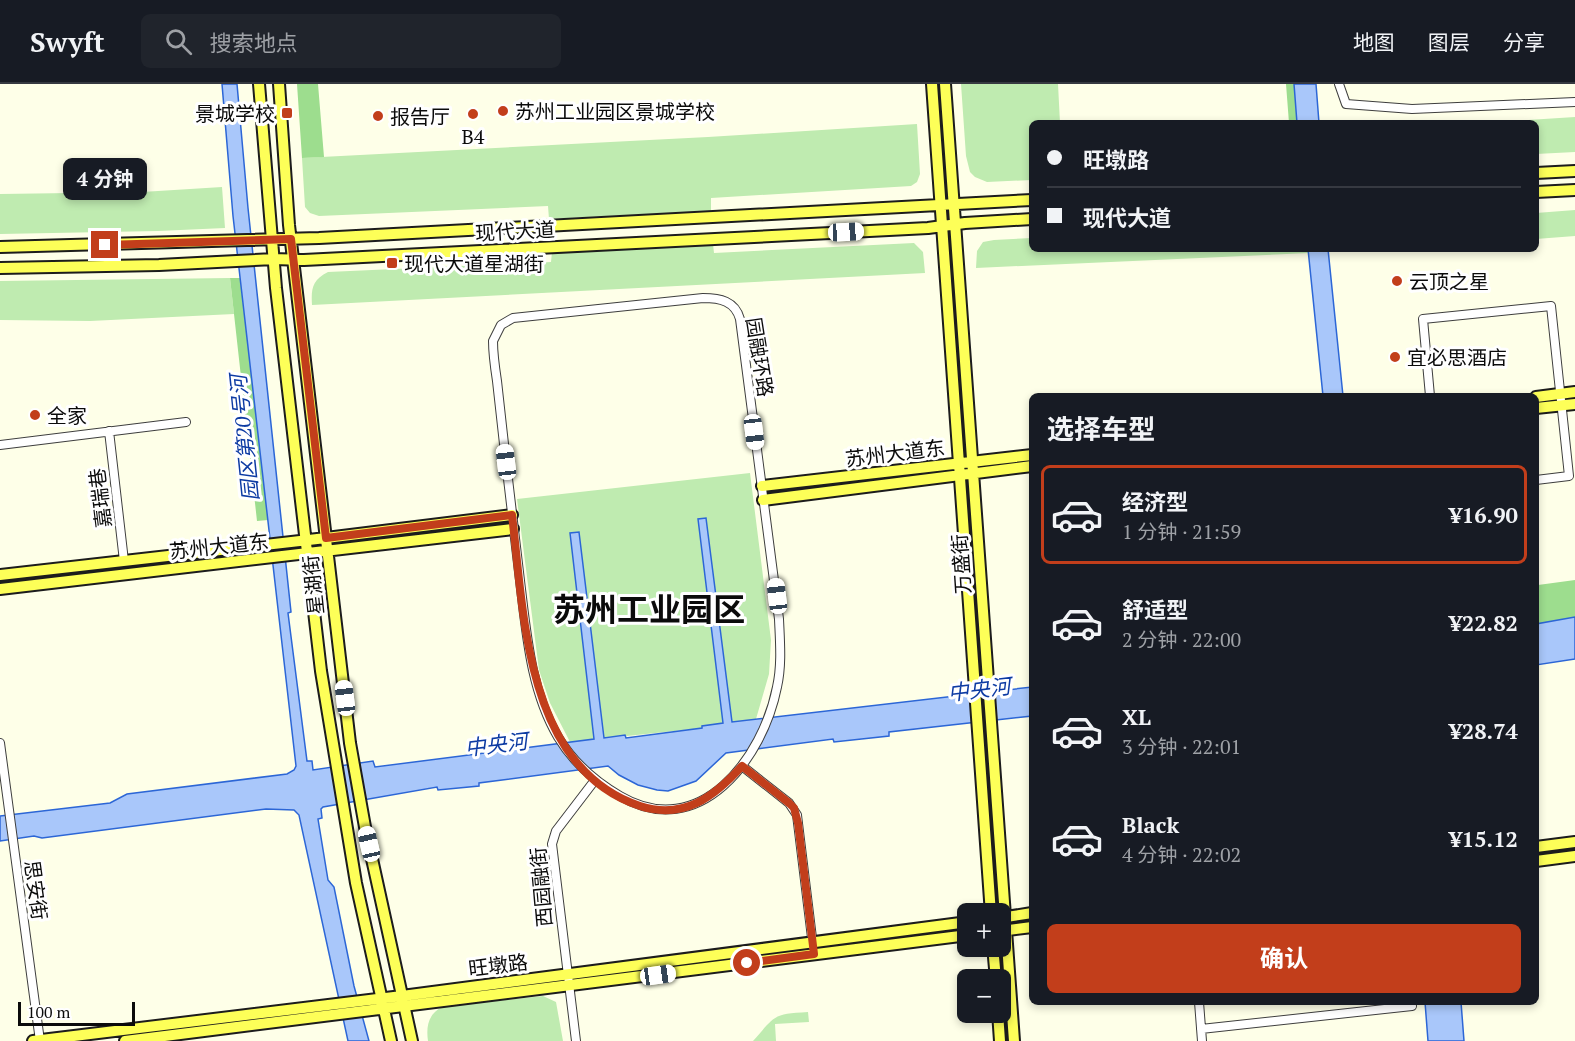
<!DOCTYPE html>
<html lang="zh">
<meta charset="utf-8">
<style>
body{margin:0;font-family:"PT Serif","Noto Sans SC",serif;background:#20242c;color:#f1f3f6;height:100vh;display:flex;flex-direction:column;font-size:22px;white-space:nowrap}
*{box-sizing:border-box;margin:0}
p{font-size:20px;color:#9ea1a6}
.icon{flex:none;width:33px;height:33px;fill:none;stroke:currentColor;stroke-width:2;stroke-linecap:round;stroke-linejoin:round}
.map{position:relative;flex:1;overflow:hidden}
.sheet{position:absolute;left:1029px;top:309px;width:510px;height:612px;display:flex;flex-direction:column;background:#171b24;border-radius:9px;box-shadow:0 3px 9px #0003}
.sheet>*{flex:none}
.hud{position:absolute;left:1029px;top:36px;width:510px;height:132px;border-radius:9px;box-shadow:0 3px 9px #0003;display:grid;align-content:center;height:132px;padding:0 18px;background:#171b24}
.fabs{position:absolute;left:957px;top:819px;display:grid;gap:12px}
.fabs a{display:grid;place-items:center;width:54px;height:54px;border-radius:9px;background:#171b24;box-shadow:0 3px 9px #0003;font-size:30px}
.scale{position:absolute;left:18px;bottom:15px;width:117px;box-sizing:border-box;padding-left:6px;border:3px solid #0b0b0b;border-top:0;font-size:16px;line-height:21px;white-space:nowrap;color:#0b0b0b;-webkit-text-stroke:4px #fff;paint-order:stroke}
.end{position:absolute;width:27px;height:27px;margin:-14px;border:8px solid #c23e1b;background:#fff;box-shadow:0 0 0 3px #fff}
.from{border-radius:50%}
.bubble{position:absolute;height:42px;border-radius:9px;background:#171b24;box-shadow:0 3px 9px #0003;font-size:20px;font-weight:700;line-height:42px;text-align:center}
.car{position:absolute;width:18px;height:36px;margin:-18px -9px;border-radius:8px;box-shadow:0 0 4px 2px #0007;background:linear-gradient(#fff 24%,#345 0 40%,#fff 0 76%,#345 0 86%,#fff 0)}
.hud b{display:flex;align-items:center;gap:21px;height:57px;font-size:22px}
.hud b+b{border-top:2px solid #363941}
.hud i{width:15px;height:15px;background:#f1f3f6}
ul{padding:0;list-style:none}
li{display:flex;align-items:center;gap:18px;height:99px;margin:0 12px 9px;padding:0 6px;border:3px solid transparent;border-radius:9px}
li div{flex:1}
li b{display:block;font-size:22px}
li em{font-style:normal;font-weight:700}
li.current{border-color:#c23e1b}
li>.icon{width:54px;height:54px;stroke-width:1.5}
h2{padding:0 18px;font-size:27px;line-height:72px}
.action{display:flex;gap:12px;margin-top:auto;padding:12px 18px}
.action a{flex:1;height:69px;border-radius:9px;background:#c23e1b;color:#fff;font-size:24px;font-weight:700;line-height:69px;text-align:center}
header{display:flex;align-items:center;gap:36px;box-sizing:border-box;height:84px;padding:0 30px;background:#171b24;border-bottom:2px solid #363941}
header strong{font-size:28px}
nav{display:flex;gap:33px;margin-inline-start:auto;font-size:21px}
.search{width:420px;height:54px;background:#20242c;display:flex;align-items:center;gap:15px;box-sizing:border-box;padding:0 21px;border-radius:9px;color:#9ea1a6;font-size:22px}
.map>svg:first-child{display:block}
.green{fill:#bfebb0}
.forest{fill:#9ddd8e}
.water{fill:#a9c7fa;stroke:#2c66d6;stroke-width:1.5}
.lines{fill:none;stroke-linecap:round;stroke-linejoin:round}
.minor-casing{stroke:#3e3e3e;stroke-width:10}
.major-casing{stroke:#1c1c1c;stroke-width:14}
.minor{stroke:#fff;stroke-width:8}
.major{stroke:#fdff58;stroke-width:10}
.route{stroke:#c23e1b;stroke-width:8}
.poi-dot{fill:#c23e1b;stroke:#fff;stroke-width:2}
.labels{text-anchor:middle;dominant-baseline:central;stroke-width:6;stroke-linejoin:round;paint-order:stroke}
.poi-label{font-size:20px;fill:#0b0b0b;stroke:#fff;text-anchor:start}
.street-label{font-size:20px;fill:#0b0b0b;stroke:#fff}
.water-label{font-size:21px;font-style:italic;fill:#0d3ba3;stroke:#fff}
.town-label{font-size:32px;font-weight:bold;fill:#0b0b0b;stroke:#fff}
</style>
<header>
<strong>Swyft</strong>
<div class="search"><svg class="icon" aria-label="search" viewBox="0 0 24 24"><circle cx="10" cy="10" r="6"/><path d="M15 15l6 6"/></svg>搜索地点</div>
<nav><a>地图</a><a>图层</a><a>分享</a></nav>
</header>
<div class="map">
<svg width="1575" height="957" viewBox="0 0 1575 957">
<rect width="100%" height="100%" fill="#feffe8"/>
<!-- green -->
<path class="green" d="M961,0h97l2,39h-28v57l-45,2 -12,-5 -5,-5 -4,-16z
M1575,33v35l-39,2v-31h-55z
M917,40l3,50 -3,8 -6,4 -200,12v13l-162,8 -1,-13 -229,10 -9,-3 -5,-6 -3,-49 406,-21z
M222,103l3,41 -67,3 -158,3v-40l142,-2z
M1575,126v26l-39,3v-26z
M1032,154v11h276l1,4 -333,15 1,-17 6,-9 11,-2z
M914,159l9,9 2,21 -613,32c-1,-16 0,-25 16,-33l223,-10 1,-10 161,-8 1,9z
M230,194l4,36 -144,7 -90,-1v-39z
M750,389l21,167 -2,34 -13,45 -53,7v2l-133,14 -20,-39 -11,-33 -22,-171z
M543,912l13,6 7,39h-135c-2,-14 0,-27 14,-34z
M808,928l1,10 -34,2 1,17h-23c23,-26 20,-27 55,-29z"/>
<!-- forest -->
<path class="forest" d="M297,0h21l6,73 -22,1z
M1286,0h8l3,39h-8z
M230,194h10l28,242 -11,1z
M1575,496v37l-39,7v-37l2,-2z"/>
<!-- water -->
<path class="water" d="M222,0h15l11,124 43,404 -3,1 19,148h5l1,9 60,-9 2,6 219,-28 -24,-206 9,-1 25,206 21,-3 1,3 76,-10v-2l21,-3 -25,-204 8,-1 26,204 300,-35v29l-143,16v4l-55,6 -1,-3 -107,14 -30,28 -28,10 -11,-1 -19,-5 -19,-10 -11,-9 -129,17v3l-41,4 -1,-3 -114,20 -2,2 1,9 -4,1 10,61 6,7 20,99 15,55h-21l-49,-226 -5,-5 -28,-1 -224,29 -8,-2 -34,5v-25l110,-13 17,-9 160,-20 7,-4 2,-4 -63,-550z
M1294,0h22l3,39h-22z
M1308,165h20l15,147h-20z
M1575,533v42l-39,6v-41z
M1425,918h36l3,39h-36z"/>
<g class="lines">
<defs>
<path id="minor" d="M1339,0l7,20 66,5 163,-7
M703,214c17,0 32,3 37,21l39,300c1,23 3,46 -2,68 -14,71 -77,156 -157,109 -24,-14 -47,-34 -62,-59 -26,-44 -31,-98 -37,-148 -5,-42 -10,-85 -15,-127 -3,-27 -6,-54 -9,-81 -2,-13 -4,-27 -4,-40l8,-16 12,-7z
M1430,312l-7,-77 128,-13 18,170 -33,4
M109,347l15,130
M0,361l186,-23
M0,659l40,298
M742,682l47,37 8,12 16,131
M1199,918l3,39
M1201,945l211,-23
M576,957l-24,-197 4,-13 39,-51"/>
<path id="major" d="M259,0l17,204 45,383 35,212 35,158
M279,0l10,141 61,518 15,84 47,214
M932,0l59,830
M945,0l69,957
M1536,89l39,-2
M1536,108l39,-2
M0,163l319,-9 713,-38
M0,184l159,-3 115,-6 30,1 624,-32 37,-5 67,-4
M1536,313l39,-5
M1536,324l39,-4
M762,402l270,-31
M763,416l269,-34
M0,491l326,-37 186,-23
M0,505l513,-60
M1536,763l39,-5
M1536,777l39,-5
M1000,834l32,-5
M1001,847l31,-4
M993,862l3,34
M998,928l2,29
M33,957l369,-45 566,-74
M125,957l843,-106"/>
</defs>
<!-- minor casing -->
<use href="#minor" class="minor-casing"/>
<!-- major casing -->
<use href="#major" class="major-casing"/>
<!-- minor -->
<use href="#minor" class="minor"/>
<!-- major -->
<use href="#major" class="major"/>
</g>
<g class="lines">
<!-- route -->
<path class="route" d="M105,161l186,-6 35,299 186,-23c12,98 13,253 128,291 44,14 74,-9 102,-40l47,37 5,5 4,15 16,131 -67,9"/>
</g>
<!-- markers -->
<g class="poi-dot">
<circle cx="503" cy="27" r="6"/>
<rect x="281" y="23" width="12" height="12" rx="3"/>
<circle cx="473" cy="30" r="6"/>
<circle cx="378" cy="32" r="6"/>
<rect x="386" y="173" width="12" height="12" rx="3"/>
<circle cx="1397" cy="197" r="6"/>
<circle cx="1395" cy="273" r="6"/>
<circle cx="35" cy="331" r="6"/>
</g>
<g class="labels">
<!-- poi labels -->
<g class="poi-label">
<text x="515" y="27">苏州工业园区景城学校</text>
<text x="275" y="29" text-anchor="end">景城学校</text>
<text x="390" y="32">报告厅</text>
<text x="473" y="52" text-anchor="middle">B4</text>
<text x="404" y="179">现代大道星湖街</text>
<text x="1409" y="197">云顶之星</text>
<text x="1407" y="273">宜必思酒店</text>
<text x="47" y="331">全家</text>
</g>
<!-- street labels -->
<g class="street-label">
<text transform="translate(515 147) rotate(-3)">现代大道</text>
<text transform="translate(760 273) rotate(81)">园融环路</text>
<text transform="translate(895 369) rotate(-7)">苏州大道东</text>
<text transform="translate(100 414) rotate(-97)">嘉瑞巷</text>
<text transform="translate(219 462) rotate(-6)">苏州大道东</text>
<text transform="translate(961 480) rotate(-94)">万盛街</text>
<text transform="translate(313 501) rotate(-96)">星湖街</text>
<text transform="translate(541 803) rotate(-95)">西园融街</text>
<text transform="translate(36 806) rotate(82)">思安街</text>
<text transform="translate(498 881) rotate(-7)">旺墩路</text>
</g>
<!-- water labels -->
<g class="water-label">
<text transform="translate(244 354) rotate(-96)">园区第20号河</text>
<text transform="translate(979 605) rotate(-7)">中央河</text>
<text transform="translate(496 660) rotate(-7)">中央河</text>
</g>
<!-- town labels -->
<g class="town-label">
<text x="649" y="525">苏州工业园区</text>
</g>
</g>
</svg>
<div class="fabs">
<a>+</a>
<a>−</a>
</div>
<div class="scale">100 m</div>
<i class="end from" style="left:747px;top:879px"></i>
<i class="end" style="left:105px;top:161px"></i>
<div class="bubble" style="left:63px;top:74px;width:84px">4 分钟</div>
<i class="car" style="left:846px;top:148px;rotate:87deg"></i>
<i class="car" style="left:754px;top:348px;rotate:173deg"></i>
<i class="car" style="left:506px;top:378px;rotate:353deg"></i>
<i class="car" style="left:777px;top:512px;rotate:353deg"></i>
<i class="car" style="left:345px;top:614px;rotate:353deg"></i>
<i class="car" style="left:369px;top:760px;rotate:347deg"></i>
<i class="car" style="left:658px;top:891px;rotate:82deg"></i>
<div class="hud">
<b><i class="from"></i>旺墩路</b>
<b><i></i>现代大道</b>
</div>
<section class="sheet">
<h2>选择车型</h2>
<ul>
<li class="current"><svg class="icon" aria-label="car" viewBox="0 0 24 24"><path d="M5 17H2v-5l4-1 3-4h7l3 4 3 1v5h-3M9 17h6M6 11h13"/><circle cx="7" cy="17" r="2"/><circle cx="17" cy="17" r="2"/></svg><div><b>经济型</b><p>1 分钟 · 21:59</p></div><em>¥16.90</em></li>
<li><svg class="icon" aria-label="car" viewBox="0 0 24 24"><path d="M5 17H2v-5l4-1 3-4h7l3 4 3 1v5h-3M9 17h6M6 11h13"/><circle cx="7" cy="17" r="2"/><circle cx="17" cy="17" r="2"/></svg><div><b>舒适型</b><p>2 分钟 · 22:00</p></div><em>¥22.82</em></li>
<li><svg class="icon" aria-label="car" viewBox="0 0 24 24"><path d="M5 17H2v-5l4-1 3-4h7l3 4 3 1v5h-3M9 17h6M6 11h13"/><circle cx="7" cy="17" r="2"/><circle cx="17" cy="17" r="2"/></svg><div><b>XL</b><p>3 分钟 · 22:01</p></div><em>¥28.74</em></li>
<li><svg class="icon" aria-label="car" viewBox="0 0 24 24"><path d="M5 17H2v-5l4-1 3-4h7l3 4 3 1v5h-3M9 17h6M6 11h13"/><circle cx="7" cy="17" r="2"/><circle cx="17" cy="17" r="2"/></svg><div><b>Black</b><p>4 分钟 · 22:02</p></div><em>¥15.12</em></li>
</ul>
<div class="action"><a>确认</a></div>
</section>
</div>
